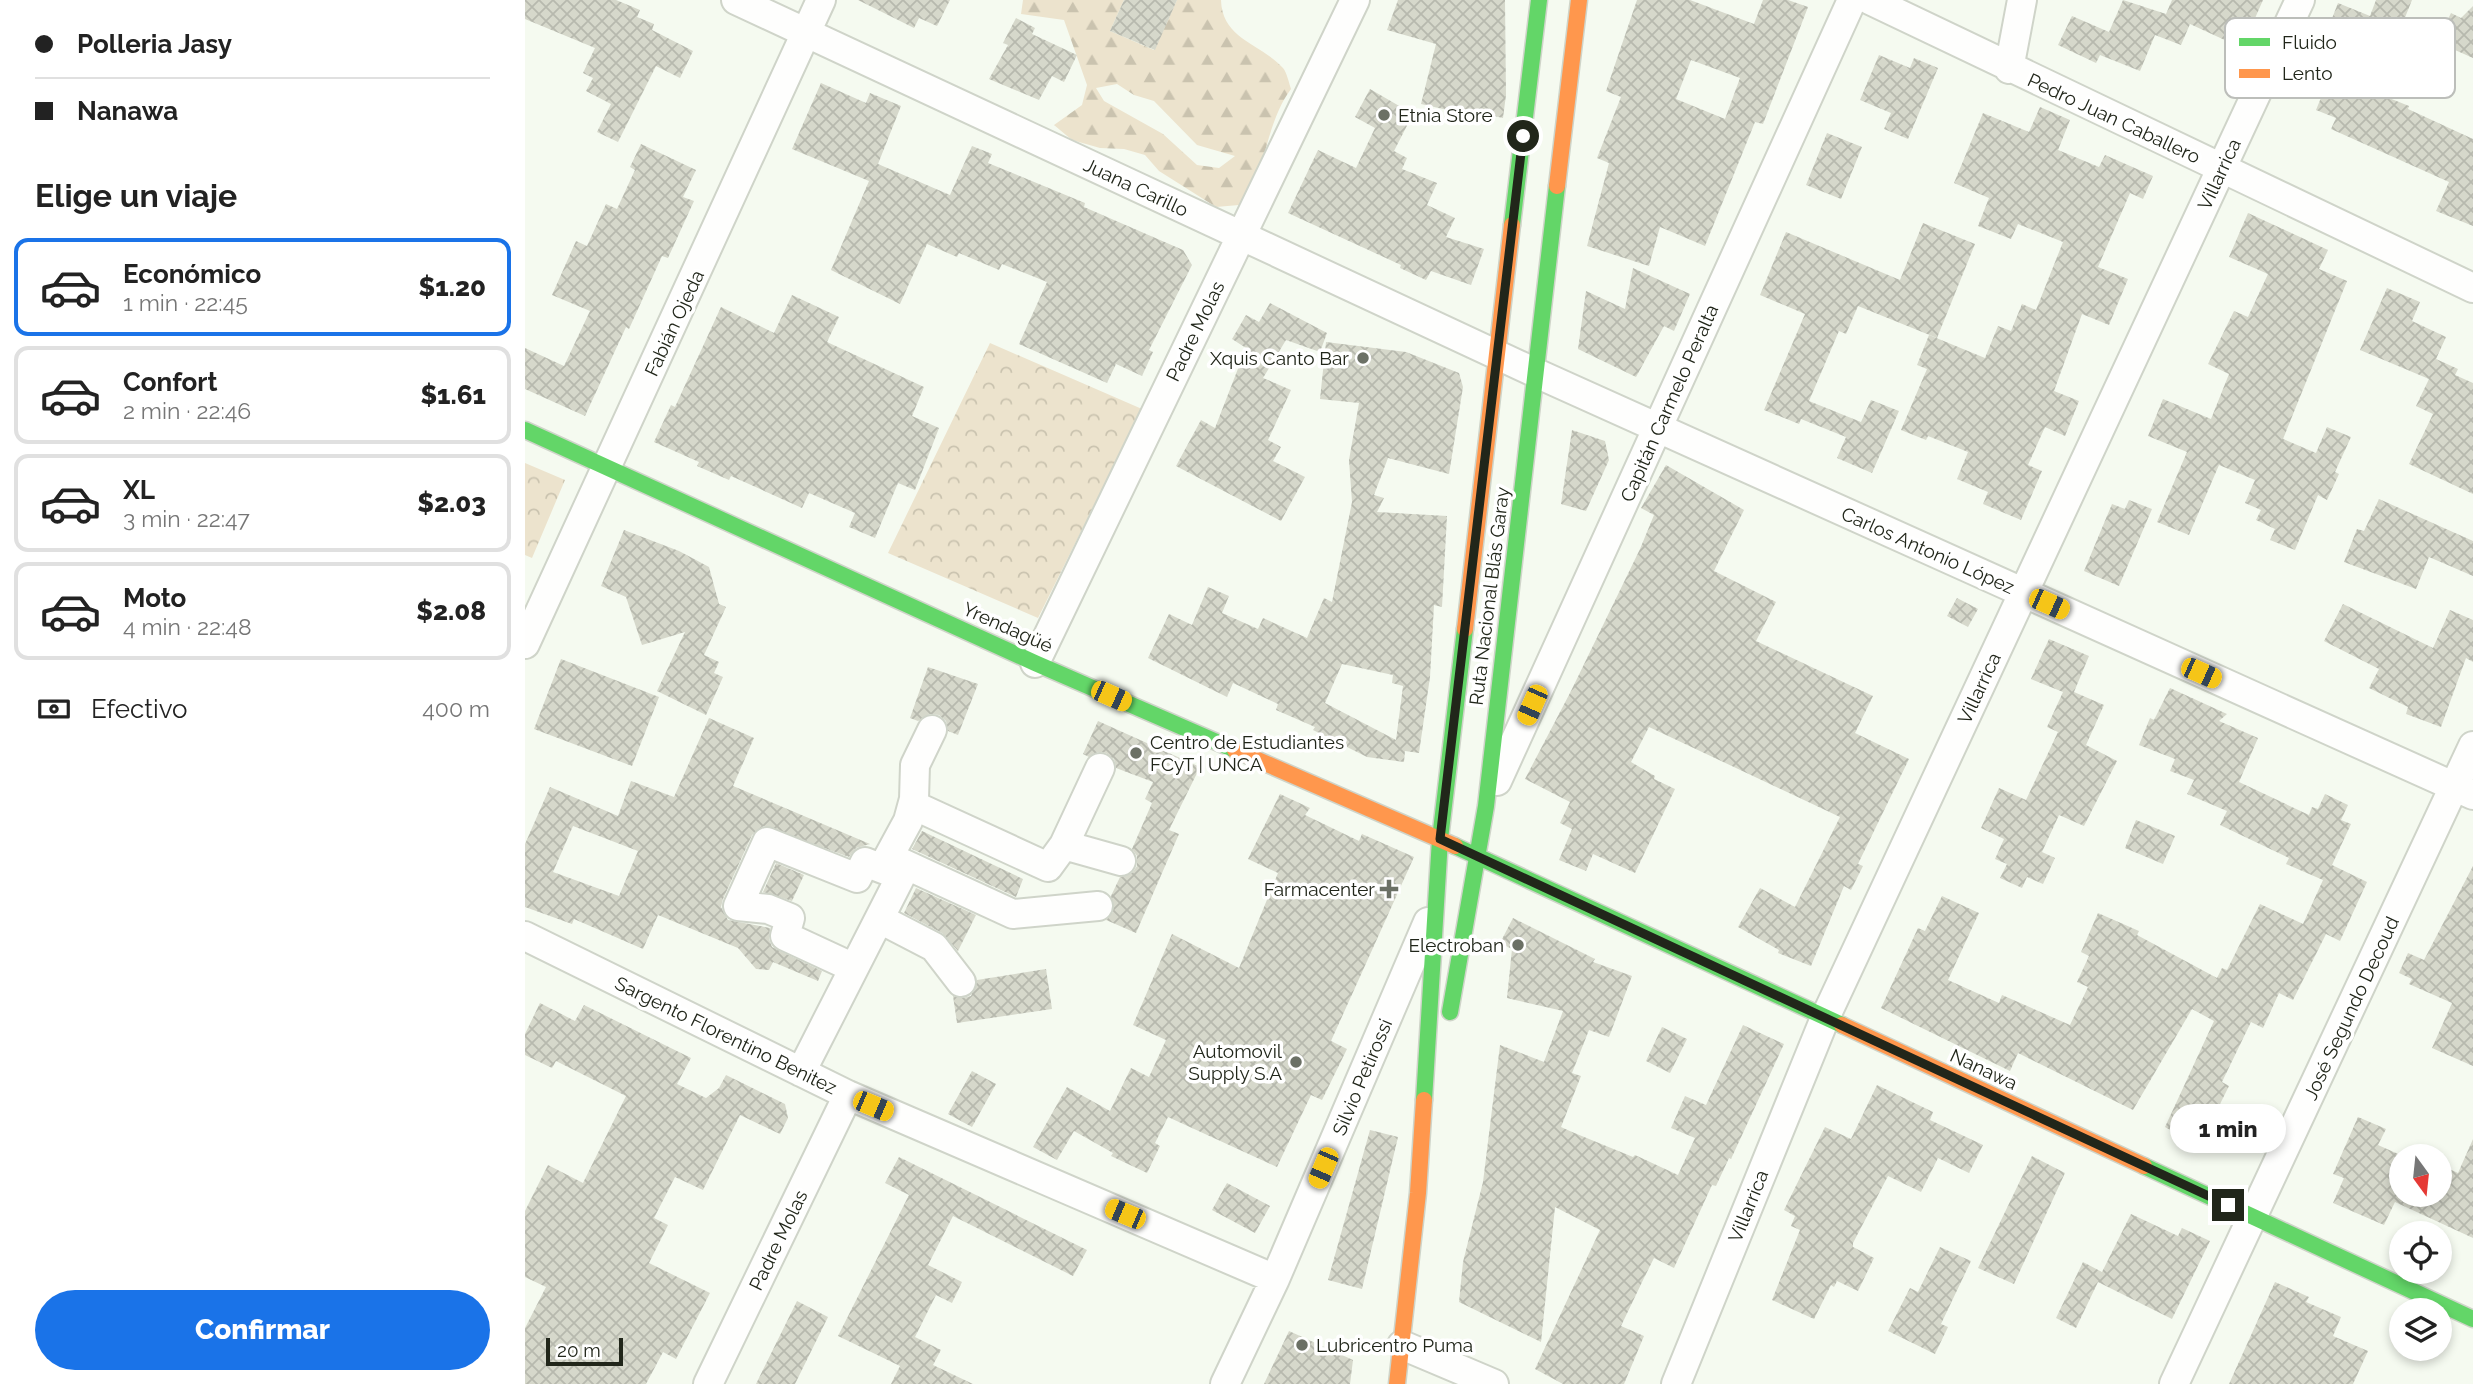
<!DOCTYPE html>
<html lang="es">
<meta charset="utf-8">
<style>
body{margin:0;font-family:Raleway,sans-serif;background:#f2f2f2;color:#222;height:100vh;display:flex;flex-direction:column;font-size:26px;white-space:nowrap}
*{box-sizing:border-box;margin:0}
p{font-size:23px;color:#767676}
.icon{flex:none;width:38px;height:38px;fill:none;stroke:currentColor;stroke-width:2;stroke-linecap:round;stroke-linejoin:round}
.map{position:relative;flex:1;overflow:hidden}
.drawer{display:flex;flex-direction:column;background:#fff;width:525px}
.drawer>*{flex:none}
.top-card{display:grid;align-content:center;height:154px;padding:0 35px;background:#fff}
.needle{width:46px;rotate:165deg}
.controls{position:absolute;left:1864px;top:1144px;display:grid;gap:14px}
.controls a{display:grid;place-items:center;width:63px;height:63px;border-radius:50%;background:#fff;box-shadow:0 4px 10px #0003;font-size:35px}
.scale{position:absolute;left:21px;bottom:18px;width:77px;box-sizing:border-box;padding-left:7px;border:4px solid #21261a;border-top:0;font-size:19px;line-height:24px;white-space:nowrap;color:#21261a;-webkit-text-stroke:5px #fff;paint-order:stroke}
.end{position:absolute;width:32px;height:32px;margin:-16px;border:9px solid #21261a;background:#fff;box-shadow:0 0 0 4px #fff}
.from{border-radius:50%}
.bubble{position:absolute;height:49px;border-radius:24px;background:#fff;box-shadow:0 4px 10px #0003;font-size:23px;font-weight:800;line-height:49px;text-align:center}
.car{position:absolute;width:21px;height:42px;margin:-21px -10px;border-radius:9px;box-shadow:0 0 5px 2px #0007;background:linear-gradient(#f5c518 24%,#345 0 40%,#f5c518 0 76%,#345 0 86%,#f5c518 0)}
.top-card b{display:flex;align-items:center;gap:24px;height:66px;font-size:26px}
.top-card b+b{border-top:2px solid #e0e0e0}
.top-card i{width:18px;height:18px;background:#222}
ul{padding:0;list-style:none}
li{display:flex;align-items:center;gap:21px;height:98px;margin:0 14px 10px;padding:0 21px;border:4px solid #e0e0e0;border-radius:14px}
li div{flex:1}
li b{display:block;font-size:26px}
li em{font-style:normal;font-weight:800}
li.current{border-color:#1a73e8}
li>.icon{width:63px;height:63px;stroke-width:1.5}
h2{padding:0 35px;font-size:32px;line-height:84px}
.pay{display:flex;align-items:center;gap:18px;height:77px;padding:0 35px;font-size:26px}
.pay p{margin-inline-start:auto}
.primary-button{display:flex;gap:14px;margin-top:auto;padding:14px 35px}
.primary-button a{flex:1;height:80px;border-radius:42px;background:#1a73e8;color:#fff;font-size:28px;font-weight:800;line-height:80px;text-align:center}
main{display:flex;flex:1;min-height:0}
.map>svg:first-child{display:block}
.forest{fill:url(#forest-firs);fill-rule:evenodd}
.park{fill:url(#park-crowns)}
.building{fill:url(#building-cross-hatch);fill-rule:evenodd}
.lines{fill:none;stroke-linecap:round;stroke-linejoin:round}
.street-casing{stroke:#cfd4c9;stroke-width:32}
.fast-casing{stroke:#cfd4c9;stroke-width:19}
.slow-casing{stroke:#cfd4c9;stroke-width:19}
.street{stroke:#fefefd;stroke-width:28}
.fast{stroke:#63d668;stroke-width:16}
.slow{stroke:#ff974d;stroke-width:16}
.route{stroke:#21261a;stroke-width:9}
.poi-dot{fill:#6b7065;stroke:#fff;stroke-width:2.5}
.labels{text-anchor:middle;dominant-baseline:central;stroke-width:7;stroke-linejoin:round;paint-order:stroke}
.poi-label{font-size:19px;fill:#21261a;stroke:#fff;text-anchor:end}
.street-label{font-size:19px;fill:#21261a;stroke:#fff}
.key{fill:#fff;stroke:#bcbeba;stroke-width:2}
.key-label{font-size:19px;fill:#21261a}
</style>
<main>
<section class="drawer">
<div class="top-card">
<b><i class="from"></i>Polleria Jasy</b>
<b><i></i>Nanawa</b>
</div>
<h2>Elige un viaje</h2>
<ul>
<li class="current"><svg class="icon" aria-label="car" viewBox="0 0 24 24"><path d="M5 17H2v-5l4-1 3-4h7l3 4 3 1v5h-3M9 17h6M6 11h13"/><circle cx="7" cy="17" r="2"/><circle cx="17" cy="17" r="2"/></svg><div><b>Económico</b><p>1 min · 22:45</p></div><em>$1.20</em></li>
<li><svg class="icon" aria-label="car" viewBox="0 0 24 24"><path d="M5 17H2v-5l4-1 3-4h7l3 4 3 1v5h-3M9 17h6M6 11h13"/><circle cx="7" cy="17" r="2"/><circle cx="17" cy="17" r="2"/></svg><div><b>Confort</b><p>2 min · 22:46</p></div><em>$1.61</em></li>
<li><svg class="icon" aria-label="car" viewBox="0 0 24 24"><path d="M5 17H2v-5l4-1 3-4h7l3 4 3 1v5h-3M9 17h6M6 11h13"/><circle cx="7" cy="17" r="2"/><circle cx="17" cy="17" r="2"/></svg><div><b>XL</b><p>3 min · 22:47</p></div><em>$2.03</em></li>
<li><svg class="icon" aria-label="car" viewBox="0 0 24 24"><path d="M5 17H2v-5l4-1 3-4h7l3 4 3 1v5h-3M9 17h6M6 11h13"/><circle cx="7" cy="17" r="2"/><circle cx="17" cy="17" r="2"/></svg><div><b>Moto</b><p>4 min · 22:48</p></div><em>$2.08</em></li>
</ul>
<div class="pay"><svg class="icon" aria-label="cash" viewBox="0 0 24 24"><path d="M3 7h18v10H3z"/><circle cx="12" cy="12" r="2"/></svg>Efectivo<p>400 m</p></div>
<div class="primary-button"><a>Confirmar</a></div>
</section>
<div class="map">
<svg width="1948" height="1384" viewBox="0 0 1948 1384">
<defs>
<pattern id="forest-firs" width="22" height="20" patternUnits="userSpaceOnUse" patternTransform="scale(1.75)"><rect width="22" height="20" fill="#ece3cd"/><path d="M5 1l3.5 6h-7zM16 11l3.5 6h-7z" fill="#cac3af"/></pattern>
<pattern id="park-crowns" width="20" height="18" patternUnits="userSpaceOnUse" patternTransform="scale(1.75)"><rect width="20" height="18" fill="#ece3cd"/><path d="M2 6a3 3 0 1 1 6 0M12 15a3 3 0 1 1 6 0" fill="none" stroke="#cac3af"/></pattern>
<pattern id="building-cross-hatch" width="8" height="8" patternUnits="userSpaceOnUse" patternTransform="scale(1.75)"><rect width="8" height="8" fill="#d6d8cb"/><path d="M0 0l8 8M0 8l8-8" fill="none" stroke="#b7b9ae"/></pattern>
</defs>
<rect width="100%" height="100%" fill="#f5faf0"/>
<!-- forest -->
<path class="forest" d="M498,0h101l-14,31 44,19 23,-50h44c1,39 39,43 62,68 4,5 6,15 8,21 -16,21 -23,52 -30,77 -3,13 -15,27 -22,39l-23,2 -57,-36 -14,-16 -21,-6 -24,-1 -28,-8 -18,-15 28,-20 5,-20 -23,-65 -43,-6zM592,84l17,11 20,6 43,44 38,11 -16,12 -22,-3 -34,-31 -59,-33 -8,-13z"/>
<!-- park -->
<path class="park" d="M465,343l152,66 -104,209 -150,-65z
M0,463l40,17 -33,78 -7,-3z"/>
<!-- building -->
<path class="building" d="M0,0h91l24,10 -3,7 17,7 -2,6 41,21 -13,27 -24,-12 -38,76 -21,-10 14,-28 -25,-13 7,-13 -10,-5 12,-25 -70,-29z
M333,0h92l-13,26 -18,-8 -5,10z
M599,0h53l-22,50 -45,-19z
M873,0h107l1,95 -3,23 -23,-5 -1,4 -58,-13 15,-60 -49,-14z
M1112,0h53l64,24 9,-24h25l20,7 -45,117 -8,-2 -50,124 -45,-19 -11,39 -62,-20 22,-83 -12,-5 24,-61 -15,-6zM1166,60l49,18 -15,41 -49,-20z
M1598,0l43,14 6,-14h91l-21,48 -52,-24 -9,21 -26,-10 -15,36 -40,-16 -4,8 -38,-18 14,-29 37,16z
M1851,0h36l-16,40 -5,-2 -22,52 40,16 -1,3 65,30v87l-37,-15 13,-29 -118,-53 5,-11 -20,-8 26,-64 -18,-7 14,-36 32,13z
M1948,6v52l-36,-16 14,-29 10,5z
M491,18l19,10 -3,6 45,21 -13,27 -12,-6 -13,24 -50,-21 19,-34 -5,-2z
M1354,55l31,13 4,-10 24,10 -30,71 -24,-10 7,-16 -31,-13z
M296,83l45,20 4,-10 31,13 -23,58 72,31 22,-49 20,8 -4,9 97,40 -1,4 99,43 9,15 -43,85 4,2 -11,24 -26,-12 -9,19 -88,-39 28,-62 -45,-18 -3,6 -40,-17 -2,4 -30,-13 -27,60 -69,-34 38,-89 -77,-32z
M845,89l43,25 -19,37 13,7 -5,11 35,14 -10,22 28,13 -9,19 38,12 -13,36 -40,-14 -5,9 -26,-12 1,-3 -113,-52 30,-63 38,18 19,-40 -20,-11z
M1515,107l30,13 -12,30 41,17 6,-12 48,21 -10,23 -13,-6 -32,74 30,12 -19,46 -27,-11 -28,77 25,10 -14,35 -20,-9 -17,38 14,6 -21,49 -38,-16 5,-12 -31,-13 11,-27 -40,-16 -2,4 -25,-10 26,-61 -10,-4 12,-30 56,23 13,-32 13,5 11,-27 14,6 27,-68 -45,-18 -7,15 -33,-13 11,-28 -35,-15 29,-70 46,19z
M1302,133l35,14 -21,52 -35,-14z
M116,144l55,26 -13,27 11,4 -26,57 -6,-2 -33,73 -3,-2 -41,89 -60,-27v-41l39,18 26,-55 -38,-16 24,-54 11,5 19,-42 11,5 18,-39 -5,-3z
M1723,213l80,37 -9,19 28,12 -64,158 33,14 11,-26 24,10 -16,35 4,2 -12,26 -9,-5 -23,55 -25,-10 5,-11 -19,-9 5,-10 -16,-7 10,-23 -36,-15 -30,70 -32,-13 30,-70 -39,-16 15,-37 48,20 18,-45 -21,-10 26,-53 14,6 20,-43 -39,-17z
M1398,223l52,21 -38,94 -79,-32 -12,28 -7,-3 -30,70 52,21 10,-22 28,11 -27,62 -35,-15 9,-21 -45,-18 -2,5 -35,-14 41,-96 -45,-19 26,-63 114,48z
M1108,268l57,26 -16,37 -10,-5 -28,51 -58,-28 8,-58 39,18z
M1862,288l33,14 -8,19 34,16 -10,22 22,10 -3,6 18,8v111l-64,-30 24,-50 -17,-8 13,-27 -69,-29z
M267,295l47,22 -12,25 97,45 -12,29 27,12 -24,62 -17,-7 -23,55 -26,-11 6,-14 -46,-20 -7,15 -71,-32 -2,4 -32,-14 2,-4 -45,-20 17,-37 4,2 46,-100 53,26z
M745,303l57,30 -7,19 -34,-12 -23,38 28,12 -23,50 13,7 -8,14 32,16 -24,44 -105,-55 25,-46 14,8 31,-80 -14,-9 14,-24 13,7z
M801,342l80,10 53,21 4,14 -14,87 -61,-16 -14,37 10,3 -7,14 70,4 -5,91 -8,-2 -4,72 -11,76 -14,-2 -1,11 -37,-5 -54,-27 2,-3 -39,-17 2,-6 -45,-21 -6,14 -79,-39 21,-44 23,11 16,-38 21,9 -7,17 36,16 5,-11 44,20 17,-40 8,4 20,-100 -3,-42 10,-57 -39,-4zM817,664l51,11 -1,8 11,3 -7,54 -71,-37z
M1047,430l33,11 4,19 -23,51 -25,-7z
M1141,465l78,45 -30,61 62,31 -20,39 117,55 -18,37 54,26 -51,105 5,2 -12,24 -7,-4 -33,80 -33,-13 1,-3 -41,-23 22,-39 35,19 45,-90 -191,-90 -18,35 24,14 -1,3 21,10 -40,84 -42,-19 -7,17 -27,-11 13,-31 -12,-6 10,-21 -45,-23 46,-88 69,-142 14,-34 -13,-7z
M1854,499l94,42v35l-44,-19 -13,32 -72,-27 13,-33 7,2z
M1604,500l23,9 -33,77 -35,-15 28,-67 13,5z
M99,530l55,21 30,16 10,37 7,3 -22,48 15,7 -5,11 9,4 -17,38 -49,-24 28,-59 -43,13 -16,-48 -25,-11z
M1432,598l21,11 -10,18 -21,-11z
M1818,604l90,44 17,-38 23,10v42l-7,-4 -25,69 -35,-13 2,-7 -39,-19 10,-19 -55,-28z
M1524,639l40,17 -15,36 30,13 -18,40 31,16 -33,65 -25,-11 -17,37 13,6 -12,26 -16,-7 -5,11 -22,-10 7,-14 -12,-5 9,-20 -23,-11 18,-40 27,12 32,-68 -11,-5 16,-35 -32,-13z
M36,659l98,38 -27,69 -98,-37z
M403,667l50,17 -20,51 -10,-4 -2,-10 -7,-6 -9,-1 -12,7 -8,-3z
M1645,688l57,26 -8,7 39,17 -19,44 70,33 3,-8 6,2 7,-15 23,11 -7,15 10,4 -19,41 35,17 -27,59 -14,-7 -33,66 -14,-7 -16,35 -12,-6 -29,60 7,4 -26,52 -16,-8 -4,7 -18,-10 49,-106 -22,-12 -59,101 -115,-57 -8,18 -129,-63 37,-80 7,3 17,-35 37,17 -31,67 51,23 3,-8 68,30 18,-38 -11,-5 12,-26 -8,-4 17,-39 41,18 -2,4 80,43 5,-10 5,2 33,-66 43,20 20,-44 -37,-16 3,-6 -69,-33 7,-14 -40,-17 7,-14 -24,-9 5,-12 -36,-14 11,-27 4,2z
M184,718l45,20 -21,48 137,58 -14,4 -7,9 -85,-31 -12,9 -29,64 -2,8 7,13 42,8 -1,11 3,8 50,24 -4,10 -45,-19 -4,8 -13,-1 -18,-21 -80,-33 -15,34 -69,-30 -2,5 -47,-17v-63l25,-57 68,29 13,-35 43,16zM48,826l65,25 -19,45 -66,-24z
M573,721l102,46 -31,63 10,4 -43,99 -30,-13 7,-8 -2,-16 9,-19 12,-4 5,-7v-10l-5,-7 20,-46 -7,-4 8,-17 -37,-14 -2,-9 -8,-6 -8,-1 -9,5 -6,-3z
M755,794l30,14 -5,7 54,26 3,-7 52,23 -83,184 16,8 -25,51 -11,-5 -34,72 -109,-50 -13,26 5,3 -13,27 -36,-17 2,-3 -39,-22 -17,29 -24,-13 34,-60 43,24 21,-43 18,9 17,-37 -33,-15 39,-91 67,34 39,-95 -30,-14z
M1611,820l39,16 -12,28 -38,-16z
M397,831l101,48 -7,18 -104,-48z
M251,863l28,12 -12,26 -29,-9z
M1948,866v200l-41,-18 20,-45 -43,-19 3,-5 -13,-6 9,-20 16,7z
M391,888l60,27 -18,36 -16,-18 -38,-20z
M988,918l82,41 -2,3 39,14 -23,61 -20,-7 -17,43 9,3 -20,51 11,5 61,25 2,-2 43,20 17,-37 -24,-10 14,-32 21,9 37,-80 41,19 -53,115 -2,-1 -13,28 -4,-1 -38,83 -20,-10 -10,20 -23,48 23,10 -20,48h-61l-28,-15 65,-139 -45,-23 -14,135 -82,-40 4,-40 20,-80 17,-137 44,17 19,-51 -56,-13 5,-49 -12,-6z
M521,969l6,40 -95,14 -4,-27 10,2 8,-2 6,-16z
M15,1003l35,18 9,-16 107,53 -14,26 29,14 13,-10 7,-13 59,29 3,14 -8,16 -40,-19 -37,75 -28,-13 -21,41 14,7 -19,38 61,30 -34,66 -13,-7 -17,32h-121v-56l21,-41 -21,-10v-66l23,-46 35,18 43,-87 -70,-35 -4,7 -27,-13v-21z
M1137,1027l25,12 -17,34 -24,-12z
M447,1071l24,13 -24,43 -24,-13z
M1352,1085l56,27 -3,8 53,25 -14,28 -31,-15 -17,34 -33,-16 -35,67v4l21,11 -16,33 -21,-10 -3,6 -3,-2 -17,34 -42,-19 28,-70 -9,-4 4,-10 -11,-6 41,-83 26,12z
M1833,1117l28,12 -8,16 27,12h-4v38h38v-31l19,9 15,-34v99l-78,-36 -11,23 -51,-22 11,-25 -11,-4z
M845,1130l28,7 -36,152 -34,-9z
M1507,1156l33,17 -51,111 -36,-16z
M374,1157l188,93 -14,26 -120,-60 -25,49 34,17 -10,21 -16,-8 -21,42 26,13 -8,15 40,19h-82l9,-18 -62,-30 71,-141 -24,-12z
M702,1183l43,23 -15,27 -43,-23z
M1606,1214l47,22 4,-8 28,13 -38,78 -74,-37 -22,46 -20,-10 27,-56 19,10z
M1415,1247l31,14 -30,63 7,3 -13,27 -47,-23 22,-43 8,4z
M1750,1282l34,15 -3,5 35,15 -8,19 35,15 -15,33h-124z
M272,1301l31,16 -33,67h-39z
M764,1331l64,29 -3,24h-86z"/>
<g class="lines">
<defs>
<path id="street" d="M211,0l800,373 937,422
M1345,0l603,288
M1484,69l13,-69
M0,644l296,-644
M510,663l320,-663
M972,781l355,-781
M388,805l135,62 16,-22 36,-77
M539,845l57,16
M364,857l124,57 85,-8
M358,867l25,-46 6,-22 1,-34 17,-35
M355,919l54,28 27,35
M0,936l323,159 427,184
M276,1072l100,-196 -36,-14 -8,16 -90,-36 -29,64 30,3 22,9 -5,18 69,32
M877,1345l92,39
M183,1384l140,-289
M700,1384l50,-105 153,-357
M1151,1384l149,-366 475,-1018
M1649,1384l299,-638"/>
<path id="fast" d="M987,225l27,-225
M0,430l510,233 200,87
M930,846l387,179
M925,1012l36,-206 71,-620
M899,1100l16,-261 25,-210
M1619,1166l329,153"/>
<path id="slow" d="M1032,186l22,-186
M940,629l47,-404
M710,750l220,96
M1317,1025l302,141
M872,1384l21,-191 6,-93"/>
</defs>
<!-- street casing -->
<use href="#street" class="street-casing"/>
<!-- fast casing -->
<use href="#fast" class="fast-casing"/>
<!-- slow casing -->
<use href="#slow" class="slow-casing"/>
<!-- street -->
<use href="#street" class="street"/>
<!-- fast -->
<use href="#fast" class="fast"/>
<!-- slow -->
<use href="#slow" class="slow"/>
</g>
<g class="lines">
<!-- route -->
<path class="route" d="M998,136l-83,703 788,366"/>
</g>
<!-- markers -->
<g class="poi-dot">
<circle cx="859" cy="115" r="7"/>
<circle cx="838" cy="358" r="7"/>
<circle cx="611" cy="753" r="7"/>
<path d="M860.5 878.5h7v7h7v7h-7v7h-7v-7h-7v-7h7z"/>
<circle cx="993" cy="945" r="7"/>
<circle cx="771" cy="1062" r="7"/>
<circle cx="777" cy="1345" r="7"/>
</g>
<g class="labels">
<!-- poi labels -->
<g class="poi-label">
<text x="873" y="115" text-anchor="start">Etnia Store</text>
<text x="824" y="358">Xquis Canto Bar</text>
<text x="625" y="742" text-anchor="start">Centro de Estudiantes<tspan x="625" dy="22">FCyT | UNCA</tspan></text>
<text x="850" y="889">Farmacenter</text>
<text x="979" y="945">Electroban</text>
<text x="757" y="1051">Automovil<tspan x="757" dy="22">Supply S.A</tspan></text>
<text x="791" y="1345" text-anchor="start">Lubricentro Puma</text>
</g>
<!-- street labels -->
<g class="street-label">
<text transform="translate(1589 118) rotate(25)">Pedro Juan Caballero</text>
<text transform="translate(1694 174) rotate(-65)">Villarrica</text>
<text transform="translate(611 187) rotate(25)">Juana Carillo</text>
<text transform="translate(149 323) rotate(-65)">Fabián Ojeda</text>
<text transform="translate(670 331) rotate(-64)">Padre Molas</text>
<text transform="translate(1144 403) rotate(-66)">Capitán Carmelo Peralta</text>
<text transform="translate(1403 550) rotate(24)">Carlos Antonio López</text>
<text transform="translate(964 596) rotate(-83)">Ruta Nacional Blás Garay</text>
<text transform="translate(483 627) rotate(24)">Yrendagüé</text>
<text transform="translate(1454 688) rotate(-65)">Villarrica</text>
<text transform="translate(1826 1008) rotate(-65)">José Segundo Decoud</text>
<text transform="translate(201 1035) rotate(26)">Sargento Florentino Benitez</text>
<text transform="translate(1459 1069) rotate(25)">Nanawa</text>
<text transform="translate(837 1077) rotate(-67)">Silvio Petirossi</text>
<text transform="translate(1223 1206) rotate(-68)">Villarrica</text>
<text transform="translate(253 1240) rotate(-64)">Padre Molas</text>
</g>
</g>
<!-- legend -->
<rect x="1700" y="18" width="230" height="80" rx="10" class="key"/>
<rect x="1714" y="38" width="31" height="8" fill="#63d668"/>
<rect x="1714" y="69" width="31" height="9" fill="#ff974d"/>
<g class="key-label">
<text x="1757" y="49">Fluido</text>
<text x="1757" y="80">Lento</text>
</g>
</svg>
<div class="controls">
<a><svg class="needle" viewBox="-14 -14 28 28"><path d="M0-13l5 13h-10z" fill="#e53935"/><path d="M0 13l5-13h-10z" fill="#767676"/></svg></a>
<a><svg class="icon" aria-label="locate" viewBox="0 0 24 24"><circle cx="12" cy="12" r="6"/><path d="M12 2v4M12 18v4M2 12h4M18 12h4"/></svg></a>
<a><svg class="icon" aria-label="layers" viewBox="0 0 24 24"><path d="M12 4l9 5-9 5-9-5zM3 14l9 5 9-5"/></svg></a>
</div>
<div class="scale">20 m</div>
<i class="end from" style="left:998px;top:136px"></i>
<i class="end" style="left:1703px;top:1205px"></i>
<div class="bubble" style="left:1645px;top:1104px;width:116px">1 min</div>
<i class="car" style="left:1524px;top:604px;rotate:114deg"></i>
<i class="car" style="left:1676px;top:673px;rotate:114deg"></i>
<i class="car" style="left:586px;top:696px;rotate:114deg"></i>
<i class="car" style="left:1007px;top:705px;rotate:204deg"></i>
<i class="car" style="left:348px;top:1106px;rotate:113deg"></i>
<i class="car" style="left:798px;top:1168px;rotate:203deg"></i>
<i class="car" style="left:600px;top:1214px;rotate:293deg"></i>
</div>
</main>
